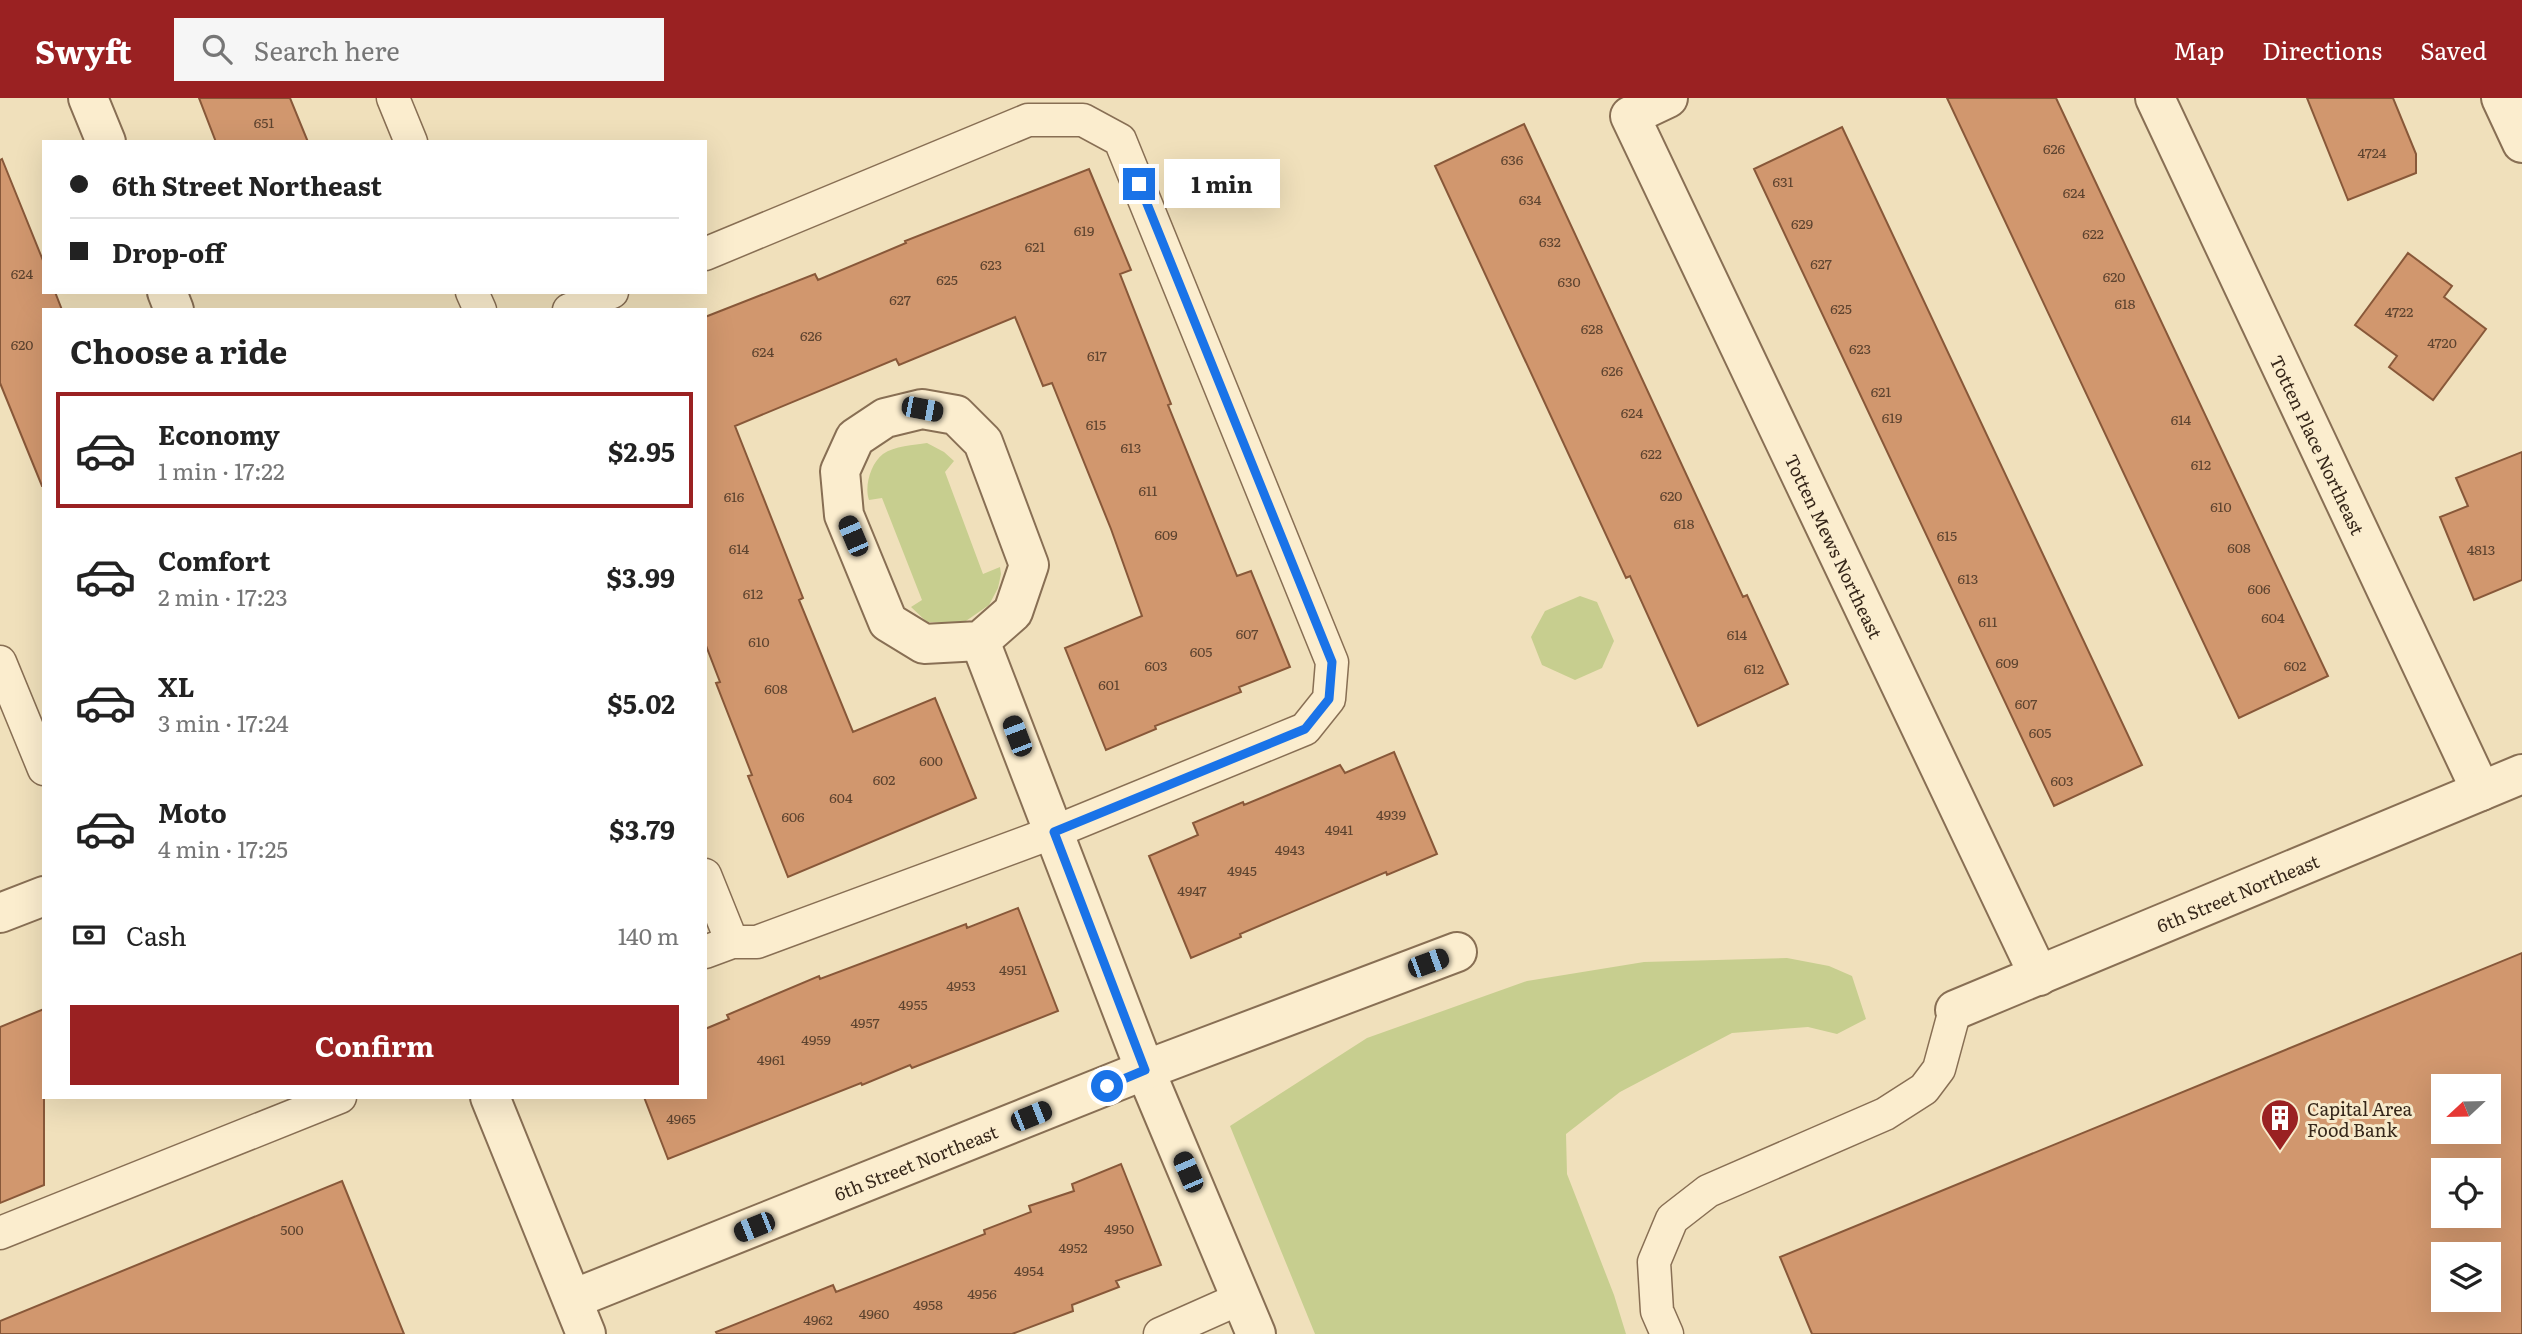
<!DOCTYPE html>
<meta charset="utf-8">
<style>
body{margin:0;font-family:Literata,serif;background:#f6f6f6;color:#222;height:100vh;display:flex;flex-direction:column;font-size:26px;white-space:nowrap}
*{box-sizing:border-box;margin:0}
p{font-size:23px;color:#767676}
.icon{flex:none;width:38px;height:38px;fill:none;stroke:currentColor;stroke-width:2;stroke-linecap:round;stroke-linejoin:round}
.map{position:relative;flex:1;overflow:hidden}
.drawer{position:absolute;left:42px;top:210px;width:665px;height:791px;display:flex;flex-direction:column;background:#fff;border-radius:0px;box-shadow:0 7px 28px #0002}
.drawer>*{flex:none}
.hud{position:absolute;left:42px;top:42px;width:665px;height:154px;border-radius:0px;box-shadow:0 7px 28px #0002;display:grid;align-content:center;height:154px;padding:0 28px;background:#fff}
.needle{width:46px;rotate:248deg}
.buttons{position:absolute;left:2431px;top:976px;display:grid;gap:14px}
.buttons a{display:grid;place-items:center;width:70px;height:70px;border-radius:0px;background:#fff;box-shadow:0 7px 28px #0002;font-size:35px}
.end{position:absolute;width:32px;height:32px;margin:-16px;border:9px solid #1a73e8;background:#fff;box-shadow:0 0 0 4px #fff}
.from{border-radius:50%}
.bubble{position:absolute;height:49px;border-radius:0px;background:#fff;box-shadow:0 7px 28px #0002;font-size:23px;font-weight:700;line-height:49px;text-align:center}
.car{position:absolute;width:21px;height:42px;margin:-21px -10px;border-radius:9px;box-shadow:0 0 5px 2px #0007;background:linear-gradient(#222 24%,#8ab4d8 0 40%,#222 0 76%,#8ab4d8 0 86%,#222 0)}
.hud b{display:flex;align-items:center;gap:24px;height:66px;font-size:26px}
.hud b+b{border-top:2px solid #e0e0e0}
.hud i{width:18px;height:18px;background:#222}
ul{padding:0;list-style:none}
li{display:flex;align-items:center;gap:21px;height:116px;margin:0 14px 10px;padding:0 14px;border:4px solid transparent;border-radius:0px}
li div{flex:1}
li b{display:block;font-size:26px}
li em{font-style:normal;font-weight:700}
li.selected{border-color:#9a2122}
li>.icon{width:63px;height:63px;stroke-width:1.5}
h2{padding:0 28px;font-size:32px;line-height:84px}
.pay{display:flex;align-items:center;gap:18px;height:77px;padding:0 28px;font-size:26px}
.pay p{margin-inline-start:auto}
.cta{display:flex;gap:14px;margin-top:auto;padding:14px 28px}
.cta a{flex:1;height:80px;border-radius:0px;background:#9a2122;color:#fff;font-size:28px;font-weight:700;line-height:80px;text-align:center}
header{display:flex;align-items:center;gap:42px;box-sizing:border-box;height:98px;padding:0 35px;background:#9a2122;color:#fff}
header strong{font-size:33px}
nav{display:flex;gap:38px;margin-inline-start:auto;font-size:24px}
.search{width:490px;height:63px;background:#f6f6f6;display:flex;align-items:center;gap:18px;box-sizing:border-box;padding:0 24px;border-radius:0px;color:#767676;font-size:26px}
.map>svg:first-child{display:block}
.green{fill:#c7ce8f}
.building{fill:#d1976e;stroke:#885839;stroke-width:2;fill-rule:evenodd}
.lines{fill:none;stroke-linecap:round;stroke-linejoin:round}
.service-casing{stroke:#886f54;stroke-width:35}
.minor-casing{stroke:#886f54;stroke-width:42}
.service{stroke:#fbedce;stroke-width:32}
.minor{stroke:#fbedce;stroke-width:38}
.route{stroke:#1a73e8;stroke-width:9}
.labels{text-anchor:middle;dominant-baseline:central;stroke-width:6;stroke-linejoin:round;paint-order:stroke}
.number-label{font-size:14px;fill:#5d432f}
.street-label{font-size:18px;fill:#36271a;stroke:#f7eacb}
.poi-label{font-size:18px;fill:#36271a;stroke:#f7eacb;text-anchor:start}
</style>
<header>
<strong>Swyft</strong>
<div class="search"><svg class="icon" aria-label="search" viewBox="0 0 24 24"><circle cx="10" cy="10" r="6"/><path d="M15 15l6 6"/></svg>Search here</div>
<nav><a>Map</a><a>Directions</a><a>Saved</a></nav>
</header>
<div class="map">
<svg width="2522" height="1236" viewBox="0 0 2522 1236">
<rect width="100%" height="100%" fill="#f0e0bb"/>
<!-- green -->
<path class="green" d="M927,345l17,9 10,9 -9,11 38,102 17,-7 1,7 -3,14 -9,17 -26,18 -36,-1 -16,-15 11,-7 -40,-102 -13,2c-5,-14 2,-37 14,-46 11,-8 31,-9 44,-11z
M1580,498l17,6 17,39 -12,27 -27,12 -33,-15 -11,-28 14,-26z
M1787,860l42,8 23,10 14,43 -29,15 -29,-7 -76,6 -112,59 -54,42 1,40 47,121 12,39h-311l-85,-208 137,-88 160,-57 117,-19z"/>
<!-- building -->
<path class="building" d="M199,0h91l18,44h-92z
M1947,0h109l272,578 -89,42z
M2307,0h86l23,56v19l-68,27z
M1524,26l219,473 4,-2 41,89 -90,42 -68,-150 -4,2 -191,-412z
M1842,29l300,638 -88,41 -300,-637z
M2,61l42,104v29h11l7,18h-18v176h-2l-42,-103v-223z
M1089,71l42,101 -11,4 51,130 -3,1 69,171 14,-5 39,96 -51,20 2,5 -86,34 1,3 -50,21 -41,-102 77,-32 -31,-87 -59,-146 -9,3 -28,-69 -116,48 -3,-6 -161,67 68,172 -4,2 54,132 82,-34 41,100 -188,79 -40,-101 4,-1 -36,-92 4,-1 -15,-39v-326l110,-43 3,6 88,-37 -1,-2z
M2408,155l44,33 -8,11 42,32 -53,71 -44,-33 8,-11 -42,-31z
M2522,354v128l-48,20 -34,-83 28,-11 -12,-28z
M1394,654l43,102 -50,21 -1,-3 -146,62 1,3 -50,21 -42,-102 49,-21 -5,-12 50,-21 1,3 96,-40 5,8z
M1018,810l40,103 -146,57 -2,-3 -48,20 -1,-2 -193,76 -24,-62h61v-68l24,-10 -2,-4 92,-39 1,3 146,-55 1,4z
M2522,855v381h-710l-32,-77zM2443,989h45v45h-45zM2443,1073h45v45h-45zM2443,1157h45v45h-45z
M44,911v176l-44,18v-176z
M1121,1066l40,101 -45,16 3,6 -47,18 1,6 -61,23h-295l-1,-2 117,-47 3,7 149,-58 -1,-4 47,-18 -2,-6 45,-15 -2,-7z
M342,1083l62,153h-404v-13z"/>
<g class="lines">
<defs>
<path id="service" d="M393,0l18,44
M705,156l323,-134h55l37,20 212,522 -3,37 -24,30 -251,103 -297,110h-25
M472,194l8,18
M569,212l43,-18
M0,564l44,107
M705,777l27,67 -27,10
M0,1135l340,-136
M1160,1236l81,-36
M1667,1236l-10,-23 -3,-49 18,-43 36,-28 177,-77 39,-25 15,-20 16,-59"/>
<g id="minor">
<path d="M88,0l18,44"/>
<path id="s1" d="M1668,0l-38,18 409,860"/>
<path id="s2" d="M2155,0l326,693"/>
<path d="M2501,0l21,45"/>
<path d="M167,194l7,18"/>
<path d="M922,311l34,6 27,27 46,123 -16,47 -33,29 -56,3 -36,-22 -44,-107 -4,-44 15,-33 30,-20z"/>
<path d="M980,543l165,429 111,264"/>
<path d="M0,815l44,-17"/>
<path id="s3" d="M1955,912l567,-236"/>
<path d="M490,999l96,237"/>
<path id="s4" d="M573,1201l572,-229 312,-118"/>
</g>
</defs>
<!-- service casing -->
<use href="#service" class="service-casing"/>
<!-- minor casing -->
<use href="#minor" class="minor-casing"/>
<!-- service -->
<use href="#service" class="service"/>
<!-- minor -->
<use href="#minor" class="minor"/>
</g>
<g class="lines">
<!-- route -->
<path class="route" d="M1107,988l38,-16 -91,-238 251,-103 24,-30 3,-37 -193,-478"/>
</g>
<!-- icons -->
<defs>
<symbol id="building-pin" viewBox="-11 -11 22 30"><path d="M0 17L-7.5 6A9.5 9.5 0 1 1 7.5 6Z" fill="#9a2122" stroke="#f7eacb"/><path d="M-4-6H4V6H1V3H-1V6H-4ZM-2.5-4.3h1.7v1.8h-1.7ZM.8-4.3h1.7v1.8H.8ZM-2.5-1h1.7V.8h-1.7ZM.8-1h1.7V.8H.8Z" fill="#fff"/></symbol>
</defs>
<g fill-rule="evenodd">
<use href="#building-pin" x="2258" y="998" width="44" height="60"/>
</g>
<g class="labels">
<!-- number labels -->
<g class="number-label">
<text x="264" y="24">651</text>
<text x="2054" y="50">626</text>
<text x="2372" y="54">4724</text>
<text x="1512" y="61">636</text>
<text x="1783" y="83">631</text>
<text x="2074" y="94">624</text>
<text x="1530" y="101">634</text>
<text x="1802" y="125">629</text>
<text x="1084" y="132">619</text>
<text x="2093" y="135">622</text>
<text x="1550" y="143">632</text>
<text x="1035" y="148">621</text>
<text x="1821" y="165">627</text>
<text x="991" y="166">623</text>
<text x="22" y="175">624</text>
<text x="2114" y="178">620</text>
<text x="947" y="181">625</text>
<text x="1569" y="183">630</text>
<text x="900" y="201">627</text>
<text x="2125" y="205">618</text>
<text x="1841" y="210">625</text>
<text x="2399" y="213">4722</text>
<text x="1592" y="230">628</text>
<text x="811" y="237">626</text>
<text x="2442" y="244">4720</text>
<text x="22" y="246">620</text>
<text x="1860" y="250">623</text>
<text x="763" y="253">624</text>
<text x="1097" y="257">617</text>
<text x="1612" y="272">626</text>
<text x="1881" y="293">621</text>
<text x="1632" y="314">624</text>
<text x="1892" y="319">619</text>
<text x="2181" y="321">614</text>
<text x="1096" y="326">615</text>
<text x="1131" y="349">613</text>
<text x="1651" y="355">622</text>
<text x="2201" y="366">612</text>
<text x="1148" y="392">611</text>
<text x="1671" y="397">620</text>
<text x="734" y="398">616</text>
<text x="2221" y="408">610</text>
<text x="1684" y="425">618</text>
<text x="1166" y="436">609</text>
<text x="1947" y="437">615</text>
<text x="2239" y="449">608</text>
<text x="739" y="450">614</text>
<text x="2481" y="451">4813</text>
<text x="1968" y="480">613</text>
<text x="2259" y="490">606</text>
<text x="753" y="495">612</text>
<text x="2273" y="519">604</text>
<text x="1988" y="523">611</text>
<text x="1247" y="535">607</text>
<text x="1737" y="536">614</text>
<text x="759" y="543">610</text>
<text x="1201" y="553">605</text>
<text x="2007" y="564">609</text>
<text x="1156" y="567">603</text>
<text x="2295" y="567">602</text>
<text x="1754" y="570">612</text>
<text x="1109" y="586">601</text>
<text x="776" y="590">608</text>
<text x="2026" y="605">607</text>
<text x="2040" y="634">605</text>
<text x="931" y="662">600</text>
<text x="884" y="681">602</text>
<text x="2062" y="682">603</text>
<text x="841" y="699">604</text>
<text x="1391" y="716">4939</text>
<text x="793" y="718">606</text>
<text x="1339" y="731">4941</text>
<text x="1290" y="751">4943</text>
<text x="1242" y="772">4945</text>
<text x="1192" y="792">4947</text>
<text x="1013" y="871">4951</text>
<text x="961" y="887">4953</text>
<text x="913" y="906">4955</text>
<text x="865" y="924">4957</text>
<text x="816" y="941">4959</text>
<text x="771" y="961">4961</text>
<text x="681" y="1020">4965</text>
<text x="1119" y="1130">4950</text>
<text x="292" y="1131">500</text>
<text x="1073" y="1149">4952</text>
<text x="1029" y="1172">4954</text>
<text x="982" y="1195">4956</text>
<text x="928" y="1206">4958</text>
<text x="874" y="1215">4960</text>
<text x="818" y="1221">4962</text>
</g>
<!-- street labels -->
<g class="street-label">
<text stroke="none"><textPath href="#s2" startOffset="383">Totten Place Northeast</textPath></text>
<text stroke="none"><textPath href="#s1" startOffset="518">Totten Mews Northeast</textPath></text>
<text stroke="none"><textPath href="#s3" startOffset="306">6th Street Northeast</textPath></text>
<text stroke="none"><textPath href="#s4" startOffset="369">6th Street Northeast</textPath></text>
</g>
<!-- poi labels -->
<g class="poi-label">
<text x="2307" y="1010">Capital Area<tspan x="2307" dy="21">Food Bank</tspan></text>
</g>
</g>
</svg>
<div class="buttons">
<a><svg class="needle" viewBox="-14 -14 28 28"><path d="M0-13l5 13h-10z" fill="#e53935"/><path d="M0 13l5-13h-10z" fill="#767676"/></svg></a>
<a><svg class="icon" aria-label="locate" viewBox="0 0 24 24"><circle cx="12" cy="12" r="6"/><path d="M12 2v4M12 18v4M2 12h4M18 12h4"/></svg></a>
<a><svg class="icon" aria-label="layers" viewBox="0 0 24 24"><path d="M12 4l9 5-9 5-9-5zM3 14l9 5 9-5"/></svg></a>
</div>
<i class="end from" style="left:1107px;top:988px"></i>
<i class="end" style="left:1139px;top:86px"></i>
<div class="bubble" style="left:1164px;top:61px;width:116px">1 min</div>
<i class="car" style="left:922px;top:311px;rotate:101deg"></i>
<i class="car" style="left:853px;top:438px;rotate:337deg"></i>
<i class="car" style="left:1017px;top:638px;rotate:339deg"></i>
<i class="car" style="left:1428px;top:865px;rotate:70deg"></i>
<i class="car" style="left:1031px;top:1018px;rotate:68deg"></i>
<i class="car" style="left:1188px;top:1074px;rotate:337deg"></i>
<i class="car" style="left:754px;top:1129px;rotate:248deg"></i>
<div class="hud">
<b><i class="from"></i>6th Street Northeast</b>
<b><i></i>Drop-off</b>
</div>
<section class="drawer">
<h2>Choose a ride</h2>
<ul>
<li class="selected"><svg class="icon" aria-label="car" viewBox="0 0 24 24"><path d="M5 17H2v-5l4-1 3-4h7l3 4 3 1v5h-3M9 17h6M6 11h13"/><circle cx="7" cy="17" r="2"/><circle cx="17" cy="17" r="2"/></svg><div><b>Economy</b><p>1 min · 17:22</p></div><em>$2.95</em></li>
<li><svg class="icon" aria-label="car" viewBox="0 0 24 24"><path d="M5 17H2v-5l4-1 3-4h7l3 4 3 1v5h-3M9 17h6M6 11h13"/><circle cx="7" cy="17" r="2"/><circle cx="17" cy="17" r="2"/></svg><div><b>Comfort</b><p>2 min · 17:23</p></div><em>$3.99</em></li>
<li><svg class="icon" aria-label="car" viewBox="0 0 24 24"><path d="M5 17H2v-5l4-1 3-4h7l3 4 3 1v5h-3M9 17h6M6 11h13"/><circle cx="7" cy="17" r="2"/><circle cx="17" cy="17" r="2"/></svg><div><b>XL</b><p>3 min · 17:24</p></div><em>$5.02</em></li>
<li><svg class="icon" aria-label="car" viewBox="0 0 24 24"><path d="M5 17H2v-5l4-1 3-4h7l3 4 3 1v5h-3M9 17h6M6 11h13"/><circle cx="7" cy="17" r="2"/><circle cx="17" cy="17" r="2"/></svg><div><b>Moto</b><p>4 min · 17:25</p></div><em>$3.79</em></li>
</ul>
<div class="pay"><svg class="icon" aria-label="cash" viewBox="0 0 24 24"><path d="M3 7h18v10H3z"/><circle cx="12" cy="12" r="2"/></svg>Cash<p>140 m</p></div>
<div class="cta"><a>Confirm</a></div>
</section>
</div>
